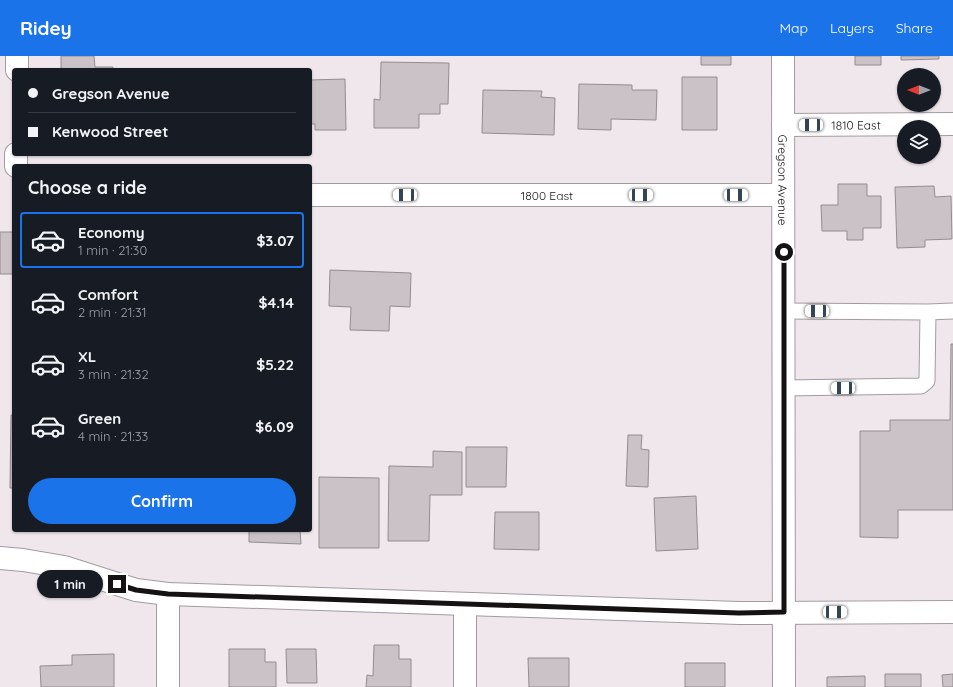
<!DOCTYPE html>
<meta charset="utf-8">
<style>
body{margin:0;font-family:Quicksand,sans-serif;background:#242831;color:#f1f3f6;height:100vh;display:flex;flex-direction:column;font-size:15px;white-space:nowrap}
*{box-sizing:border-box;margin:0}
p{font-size:13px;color:#9ea1a6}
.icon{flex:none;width:22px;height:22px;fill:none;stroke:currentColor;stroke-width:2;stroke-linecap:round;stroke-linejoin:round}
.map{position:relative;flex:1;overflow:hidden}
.sheet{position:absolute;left:12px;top:108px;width:300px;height:368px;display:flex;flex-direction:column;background:#171b24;border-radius:4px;box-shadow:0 1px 3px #0004}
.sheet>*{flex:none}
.top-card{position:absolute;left:12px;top:12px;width:300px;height:88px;border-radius:4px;box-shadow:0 1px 3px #0004;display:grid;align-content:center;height:88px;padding:0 16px;background:#171b24}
.needle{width:26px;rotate:270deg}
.controls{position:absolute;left:897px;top:12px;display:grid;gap:8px}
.controls a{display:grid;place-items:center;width:44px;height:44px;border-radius:50%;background:#171b24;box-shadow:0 1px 3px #0004;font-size:20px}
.end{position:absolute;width:18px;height:18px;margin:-9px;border:5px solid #151214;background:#fff;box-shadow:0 0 0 2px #fff}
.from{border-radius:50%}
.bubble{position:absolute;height:28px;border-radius:14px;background:#171b24;box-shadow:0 1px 3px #0004;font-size:13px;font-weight:700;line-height:28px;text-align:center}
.car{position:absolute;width:12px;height:24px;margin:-12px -6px;border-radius:5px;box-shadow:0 0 3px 1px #0007;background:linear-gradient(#fff 24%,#345 0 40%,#fff 0 76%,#345 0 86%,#fff 0)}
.top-card b{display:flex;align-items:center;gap:14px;height:38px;font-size:15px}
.top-card b+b{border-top:1px solid #363941}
.top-card i{width:10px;height:10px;background:#f1f3f6}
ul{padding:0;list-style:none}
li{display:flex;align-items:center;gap:12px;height:56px;margin:0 8px 6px;padding:0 8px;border:2px solid transparent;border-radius:4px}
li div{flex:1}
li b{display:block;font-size:15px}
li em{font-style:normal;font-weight:700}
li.selected{border-color:#1a73e8}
li>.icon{width:36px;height:36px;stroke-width:1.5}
h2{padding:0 16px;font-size:18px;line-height:48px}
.button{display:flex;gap:8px;margin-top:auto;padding:8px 16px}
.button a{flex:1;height:46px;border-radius:24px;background:#1a73e8;color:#fff;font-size:16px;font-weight:700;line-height:46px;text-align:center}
header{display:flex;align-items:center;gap:24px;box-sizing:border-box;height:56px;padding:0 20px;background:#1a73e8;color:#fff}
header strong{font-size:19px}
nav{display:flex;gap:22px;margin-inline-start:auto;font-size:14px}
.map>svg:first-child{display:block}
.building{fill:#cac2c7;stroke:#938c90}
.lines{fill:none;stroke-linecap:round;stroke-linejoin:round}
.lane-casing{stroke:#a39ba0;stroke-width:17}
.street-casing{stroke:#a39ba0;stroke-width:24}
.lane{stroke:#fff;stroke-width:15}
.street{stroke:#fff;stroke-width:22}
.route{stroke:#151214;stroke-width:5}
.labels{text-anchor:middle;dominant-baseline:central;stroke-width:3;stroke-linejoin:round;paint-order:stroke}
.street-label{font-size:12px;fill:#151214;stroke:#fff}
</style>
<header>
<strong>Ridey</strong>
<nav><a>Map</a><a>Layers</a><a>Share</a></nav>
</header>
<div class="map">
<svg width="953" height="631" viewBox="0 0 953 631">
<rect width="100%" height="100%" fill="#efe7ec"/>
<!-- building -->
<path class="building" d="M61,0h33l1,11h18v3h-52z
M701,0h30v9h-30z
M855,0h26v9h-26z
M901,0h38v3l-38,1z
M381,6l68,1 -1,41h-8v10h-21v14h-45v-29l6,1z
M682,21h35v53h-35z
M345,23l1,51h-31v-6h-5v-44z
M579,28l53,1v5h25l-1,30 -45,-1v11l-33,-1z
M483,34l59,1 -1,6 14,1 -1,37 -72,-2z
M838,128h29v12h14v32h-18v12h-16v-9h-25l-1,-26h17z
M934,130l1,11 16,-1 1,43 -27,1v7l-28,1 -2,-61z
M0,176h14v42h-14z
M330,214l81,3 -1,34 -20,-1 -1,25 -39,-1 1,-23 -22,-1z
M951,288h2v166h-55v28l-38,-1v-106h30v-11h60z
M11,359h3v73h-4z
M628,379h14l-1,14 8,1 -1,37 -22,-1z
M466,391h41l-1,40h-40z
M433,395l29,1v43h-32l-1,46h-41l1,-75 44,1z
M319,421l60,1v70h-60z
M696,440l2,53 -42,2 -2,-53z
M495,456h44v38l-45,-1z
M249,474h51l1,14 -52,-2z
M374,589h25v14h12v28h-45l1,-12 6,1z
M229,593h36v13h11v25h-47z
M286,593h30l1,34h-30z
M114,598v33h-73l-1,-21 32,-1v-10z
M528,602h41v29h-40z
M685,607h40v24h-40z
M885,618h36v13h-36z
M953,618v13h-10l-1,-12z
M865,620v11h-38v-10z"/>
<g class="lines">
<defs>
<path id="lane" d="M783,255l145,1
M783,332l138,-2 6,-5 1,-69 25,-1"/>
<g id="street">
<path id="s1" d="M783,0l1,631"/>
<path d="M17,14v-14"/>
<path id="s2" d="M783,69l170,-1"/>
<path d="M16,110v-12"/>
<path id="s3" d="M310,139h473"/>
<path d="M0,502l23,2 41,7 72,23 32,4 571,19 214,-1"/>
<path d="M168,538v93"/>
<path d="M465,548v83"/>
</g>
</defs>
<!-- lane casing -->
<use href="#lane" class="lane-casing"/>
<!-- street casing -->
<use href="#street" class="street-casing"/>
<!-- lane -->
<use href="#lane" class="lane"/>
<!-- street -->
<use href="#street" class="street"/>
</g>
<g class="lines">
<!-- route -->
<path class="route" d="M117,528l19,6 32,4 571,19 45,-1v-360"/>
</g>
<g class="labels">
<!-- street labels -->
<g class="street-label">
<text stroke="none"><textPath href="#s2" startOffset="73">1810 East</textPath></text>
<text stroke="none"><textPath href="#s1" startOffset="124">Gregson Avenue</textPath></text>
<text stroke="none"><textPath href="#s3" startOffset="237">1800 East</textPath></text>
</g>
</g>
</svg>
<div class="controls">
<a><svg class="needle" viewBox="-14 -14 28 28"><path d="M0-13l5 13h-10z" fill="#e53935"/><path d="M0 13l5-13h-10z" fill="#9ea1a6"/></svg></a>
<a><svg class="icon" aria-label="layers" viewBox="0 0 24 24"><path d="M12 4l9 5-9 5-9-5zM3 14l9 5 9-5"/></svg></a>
</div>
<i class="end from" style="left:784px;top:196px"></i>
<i class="end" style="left:117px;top:528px"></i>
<div class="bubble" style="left:37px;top:514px;width:66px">1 min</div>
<i class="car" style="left:811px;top:69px;rotate:270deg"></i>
<i class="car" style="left:405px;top:139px;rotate:270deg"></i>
<i class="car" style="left:641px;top:139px;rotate:90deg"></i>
<i class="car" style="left:736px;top:139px;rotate:90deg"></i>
<i class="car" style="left:817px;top:255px;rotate:270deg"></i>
<i class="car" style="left:843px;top:332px;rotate:270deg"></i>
<i class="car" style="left:835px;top:556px;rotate:90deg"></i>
<div class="top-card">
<b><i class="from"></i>Gregson Avenue</b>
<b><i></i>Kenwood Street</b>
</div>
<section class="sheet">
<h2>Choose a ride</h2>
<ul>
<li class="selected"><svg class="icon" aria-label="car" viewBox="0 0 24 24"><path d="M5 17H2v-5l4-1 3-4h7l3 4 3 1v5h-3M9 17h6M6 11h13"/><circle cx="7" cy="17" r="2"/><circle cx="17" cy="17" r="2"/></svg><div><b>Economy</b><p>1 min · 21:30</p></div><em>$3.07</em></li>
<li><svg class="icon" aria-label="car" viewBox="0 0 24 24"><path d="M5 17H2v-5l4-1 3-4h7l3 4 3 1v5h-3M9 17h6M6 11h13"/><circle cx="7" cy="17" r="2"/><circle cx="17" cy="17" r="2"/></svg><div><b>Comfort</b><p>2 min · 21:31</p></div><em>$4.14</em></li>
<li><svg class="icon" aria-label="car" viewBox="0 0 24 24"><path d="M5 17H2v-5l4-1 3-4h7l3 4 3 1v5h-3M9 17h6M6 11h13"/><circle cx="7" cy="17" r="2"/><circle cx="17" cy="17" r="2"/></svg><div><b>XL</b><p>3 min · 21:32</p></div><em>$5.22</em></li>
<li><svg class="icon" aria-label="car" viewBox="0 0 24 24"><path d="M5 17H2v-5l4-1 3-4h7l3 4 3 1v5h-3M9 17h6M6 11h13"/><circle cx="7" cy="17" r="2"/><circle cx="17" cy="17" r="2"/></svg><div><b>Green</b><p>4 min · 21:33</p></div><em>$6.09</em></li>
</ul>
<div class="button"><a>Confirm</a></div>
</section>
</div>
